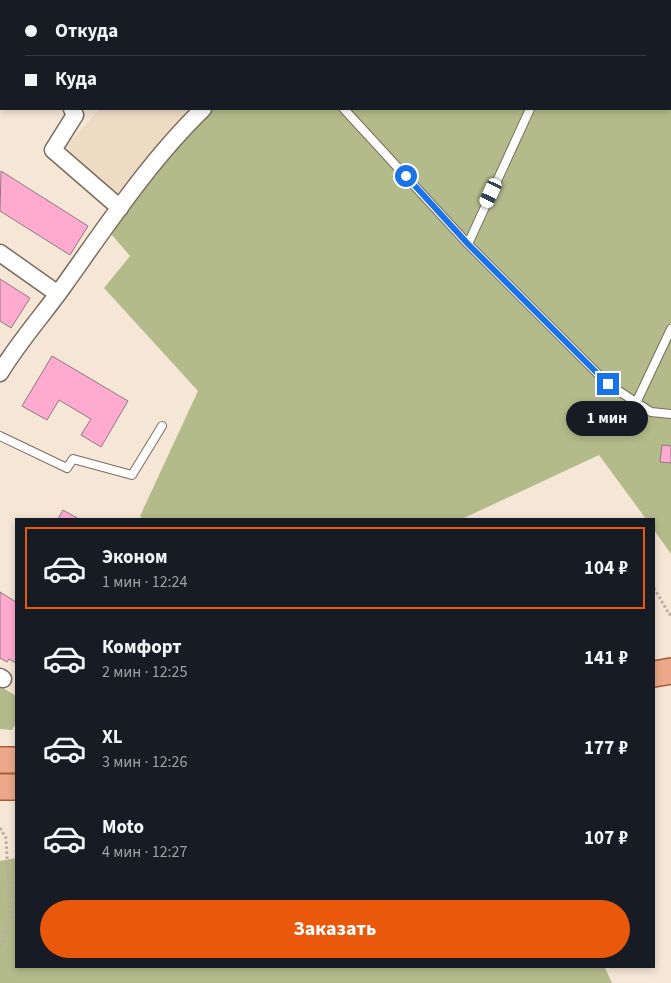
<!DOCTYPE html>
<html lang="ru">
<meta charset="utf-8">
<style>
body{margin:0;font-family:"Source Sans 3",sans-serif;background:#20242c;color:#f1f3f6;height:100vh;display:flex;flex-direction:column;font-size:19px;white-space:nowrap}
*{box-sizing:border-box;margin:0}
p{font-size:16px;color:#9ea1a6}
.icon{flex:none;width:28px;height:28px;fill:none;stroke:currentColor;stroke-width:2;stroke-linecap:round;stroke-linejoin:round}
.map{position:relative;flex:1;overflow:hidden}
.panel{position:absolute;left:15px;top:518px;width:640px;height:450px;display:flex;flex-direction:column;background:#171b24;border-radius:0px;box-shadow:0 2px 8px #0003}
.panel>*{flex:none}
.guide{position:absolute;left:0px;top:0px;width:671px;height:110px;box-shadow:0 2px 8px #0003;display:grid;align-content:center;height:110px;padding:0 25px;background:#171b24}
.end{position:absolute;width:22px;height:22px;margin:-11px;border:6px solid #1a73e8;background:#fff;box-shadow:0 0 0 2px #fff}
.from{border-radius:50%}
.bubble{position:absolute;height:35px;border-radius:18px;background:#171b24;box-shadow:0 2px 8px #0003;font-size:16px;font-weight:700;line-height:35px;text-align:center}
.car{position:absolute;width:15px;height:30px;margin:-15px -8px;border-radius:6px;box-shadow:0 0 4px 1px #0007;background:linear-gradient(#fff 24%,#345 0 40%,#fff 0 76%,#345 0 86%,#fff 0)}
.guide b{display:flex;align-items:center;gap:18px;height:48px;font-size:19px}
.guide b+b{border-top:1px solid #363941}
.guide i{width:12px;height:12px;background:#f1f3f6}
ul{padding:9px 0 0;list-style:none}
li{display:flex;align-items:center;gap:15px;height:82px;margin:0 10px 8px;padding:0 15px;border:2px solid transparent;border-radius:0px}
li div{flex:1}
li b{display:block;font-size:19px}
li em{font-style:normal;font-weight:700}
li.current{border-color:#ea580c}
li>.icon{width:45px;height:45px;stroke-width:1.5}
.primary-button{display:flex;gap:10px;margin-top:auto;padding:10px 25px}
.primary-button a{flex:1;height:58px;border-radius:30px;background:#ea580c;color:#fff;font-size:20px;font-weight:700;line-height:58px;text-align:center}
.map>svg:first-child{display:block}
.built{fill:#eedbc4}
.green{fill:#b4bb8b}
.building{fill:#ffaacf;stroke:#8e7a82}
.lines{fill:none;stroke-linecap:round;stroke-linejoin:round}
.lane-casing{stroke:#7a6d5e;stroke-width:10}
.street-casing{stroke:#7a6d5e;stroke-width:19}
.primary-casing{stroke:#a65b36;stroke-width:28}
.path{stroke:#b9ada0;stroke-width:3;stroke-dasharray:2.5 2.5;stroke-linecap:butt}
.lane{stroke:#fff;stroke-width:8}
.street{stroke:#fff;stroke-width:16}
.primary{stroke:#eca989;stroke-width:25}
.route{stroke:#1a73e8;stroke-width:6}
</style>
<div class="map">
<svg width="671" height="983" viewBox="0 0 671 983">
<rect width="100%" height="100%" fill="#f5e6d6"/>
<!-- built -->
<path class="built" d="M100,109h94l-16,15 -62,71 -51,-48z"/>
<!-- green -->
<path class="green" d="M4,0h667v554l-17,-24v-11h-8l-47,-64 -137,64h-319l-3,-3 58,-125 -94,-103 26,-32 -24,-28 98,-119h466v-108z
M0,686l16,10v27l-4,7 -12,-1z
M16,858v108h588l8,17h-612v-122z"/>
<!-- building -->
<path class="building" d="M1,171l87,55 -18,29 -70,-44z
M0,279l30,19 -19,30 -11,-7z
M52,356l76,45 -27,46 -20,-12 10,-16 -32,-19 -12,20 -25,-14z
M662,445l9,1v17l-11,-1z
M63,510l16,9h-21z
M0,592l16,10v61l-7,-4 -2,3 -7,-4z"/>
<g class="lines">
<defs>
<path id="lane" d="M593,1v-1
M344,109l124,135 140,140 43,28 20,2
M468,244l62,-135
M636,403l35,-74
M0,436l67,32 6,-9 59,16 30,-49"/>
<path id="street" d="M4,0l1,1
M323,1l1,-1
M72,109l3,6 -22,35 67,58
M0,253l58,41
M0,373c19,-32 44,-59 65,-89 42,-59 86,-125 138,-175
M0,677l3,2"/>
<path id="primary" d="M654,674l17,-3
M0,760h16
M0,787h16"/>
</defs>
<!-- lane casing -->
<use href="#lane" class="lane-casing"/>
<!-- street casing -->
<use href="#street" class="street-casing"/>
<!-- primary casing -->
<use href="#primary" class="primary-casing"/>
<!-- path -->
<path class="path" d="M654,588l15,26h2
M0,828l6,10 4,77 -10,35"/>
<!-- lane -->
<use href="#lane" class="lane"/>
<!-- street -->
<use href="#street" class="street"/>
<!-- primary -->
<use href="#primary" class="primary"/>
</g>
<g class="lines">
<!-- route -->
<path class="route" d="M406,176l62,68 140,140"/>
</g>
</svg>
<i class="end from" style="left:406px;top:176px"></i>
<i class="end" style="left:608px;top:384px"></i>
<div class="bubble" style="left:566px;top:401px;width:82px">1 мин</div>
<i class="car" style="left:491px;top:193px;rotate:205deg"></i>
<div class="guide">
<b><i class="from"></i>Откуда</b>
<b><i></i>Куда</b>
</div>
<section class="panel">
<ul>
<li class="current"><svg class="icon" aria-label="car" viewBox="0 0 24 24"><path d="M5 17H2v-5l4-1 3-4h7l3 4 3 1v5h-3M9 17h6M6 11h13"/><circle cx="7" cy="17" r="2"/><circle cx="17" cy="17" r="2"/></svg><div><b>Эконом</b><p>1 мин · 12:24</p></div><em>104 ₽</em></li>
<li><svg class="icon" aria-label="car" viewBox="0 0 24 24"><path d="M5 17H2v-5l4-1 3-4h7l3 4 3 1v5h-3M9 17h6M6 11h13"/><circle cx="7" cy="17" r="2"/><circle cx="17" cy="17" r="2"/></svg><div><b>Комфорт</b><p>2 мин · 12:25</p></div><em>141 ₽</em></li>
<li><svg class="icon" aria-label="car" viewBox="0 0 24 24"><path d="M5 17H2v-5l4-1 3-4h7l3 4 3 1v5h-3M9 17h6M6 11h13"/><circle cx="7" cy="17" r="2"/><circle cx="17" cy="17" r="2"/></svg><div><b>XL</b><p>3 мин · 12:26</p></div><em>177 ₽</em></li>
<li><svg class="icon" aria-label="car" viewBox="0 0 24 24"><path d="M5 17H2v-5l4-1 3-4h7l3 4 3 1v5h-3M9 17h6M6 11h13"/><circle cx="7" cy="17" r="2"/><circle cx="17" cy="17" r="2"/></svg><div><b>Moto</b><p>4 мин · 12:27</p></div><em>107 ₽</em></li>
</ul>
<div class="primary-button"><a>Заказать</a></div>
</section>
</div>
